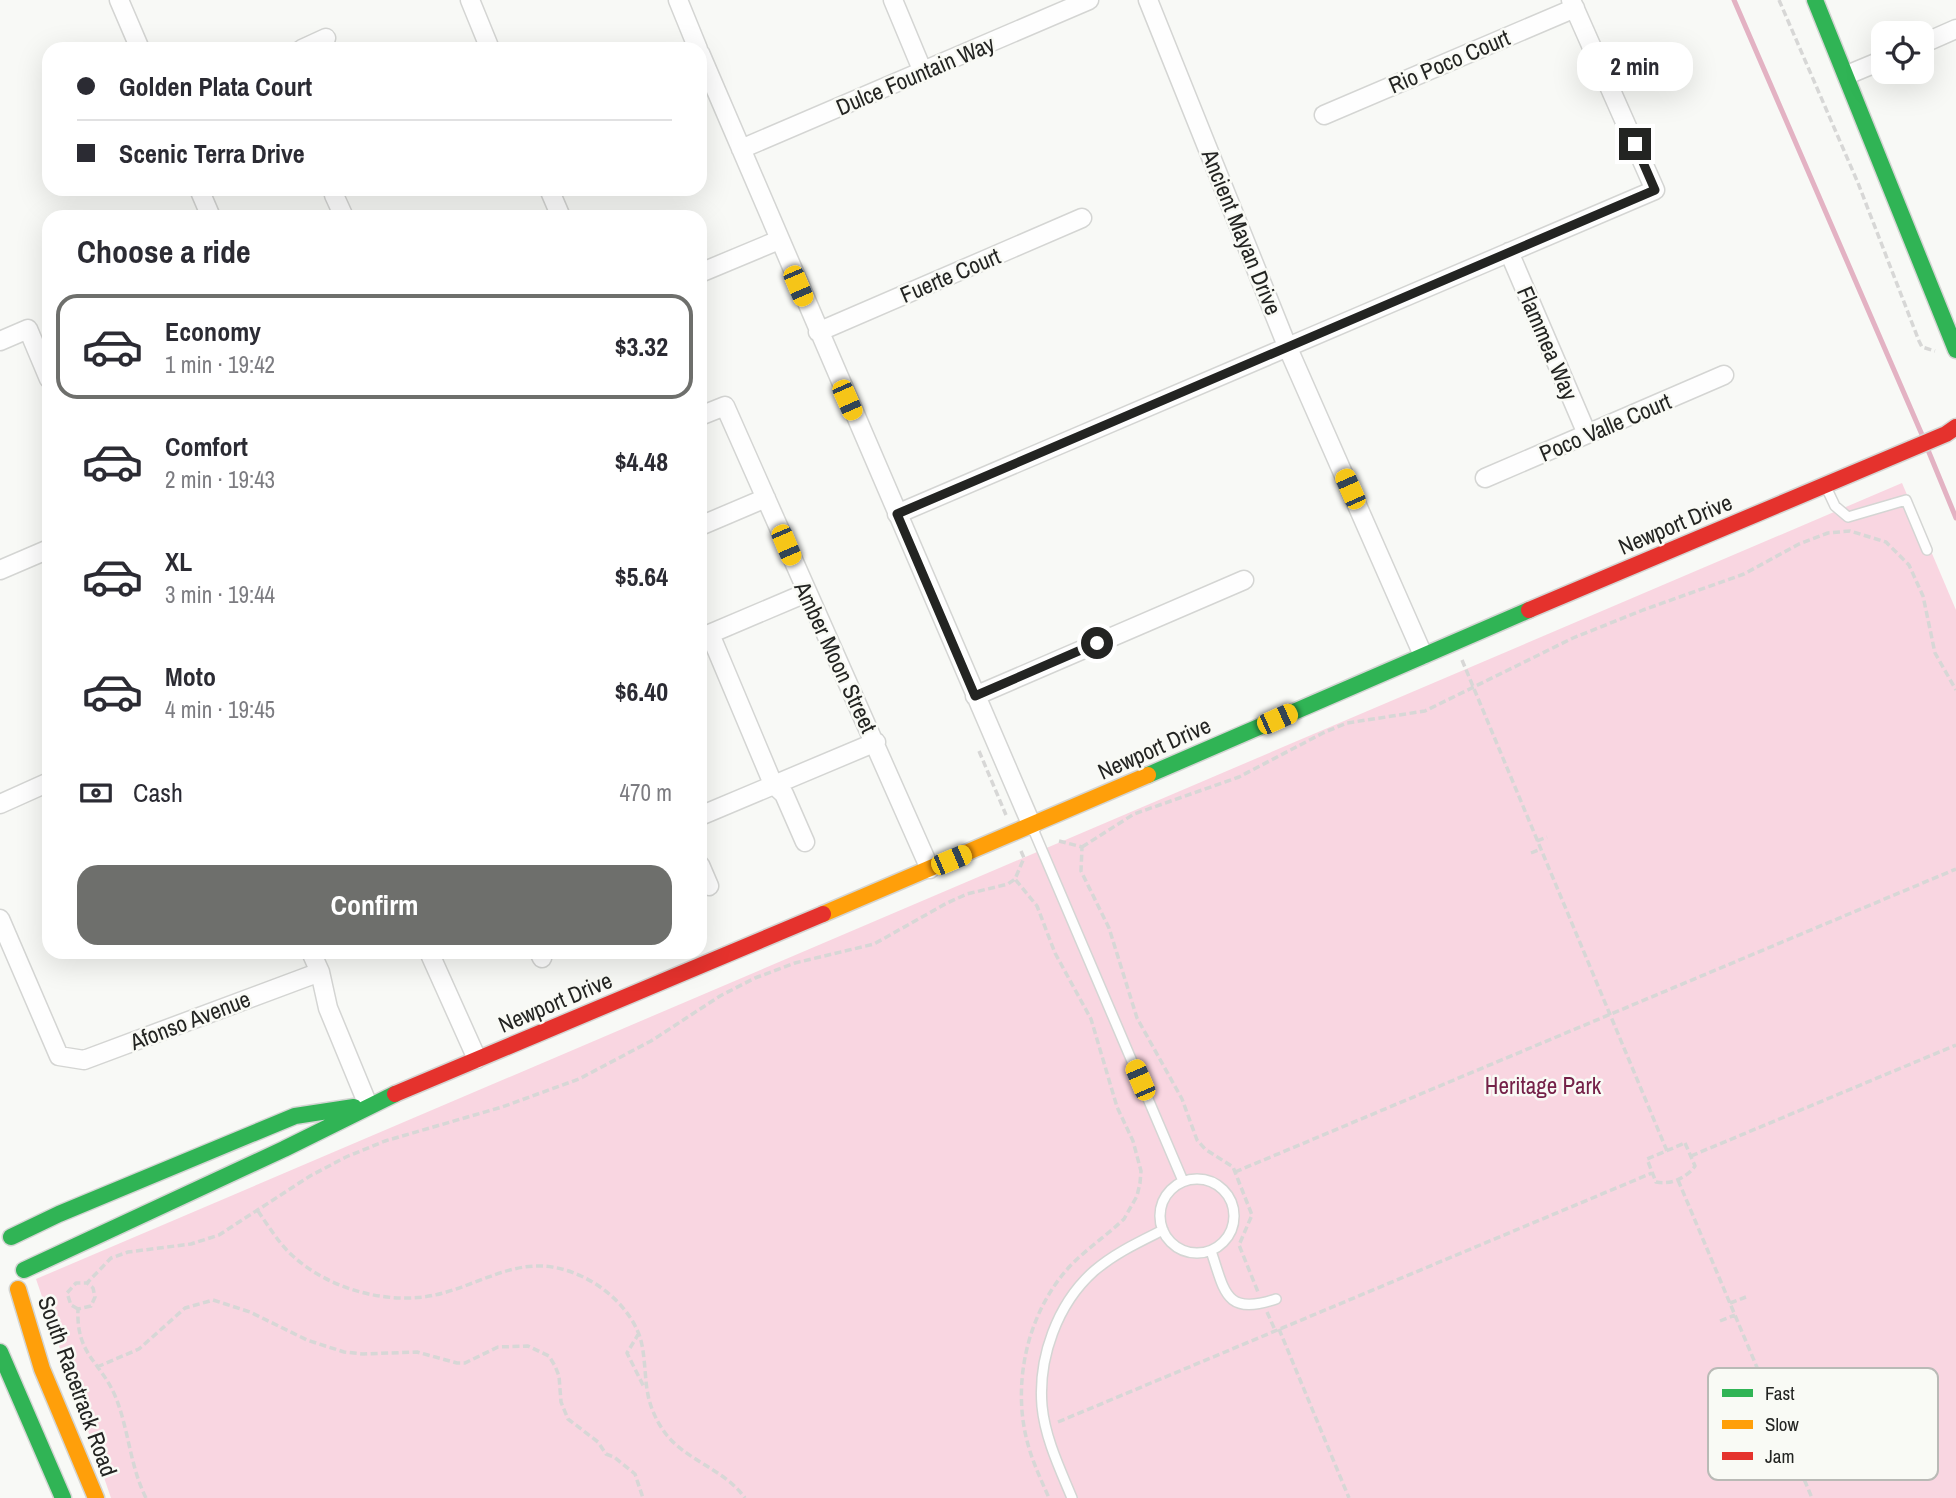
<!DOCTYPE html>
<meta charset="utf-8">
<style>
body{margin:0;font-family:"Archivo Narrow",sans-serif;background:#f7f7f7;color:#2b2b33;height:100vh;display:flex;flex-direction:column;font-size:26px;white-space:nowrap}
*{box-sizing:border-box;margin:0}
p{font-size:23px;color:#7c7c81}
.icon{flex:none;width:38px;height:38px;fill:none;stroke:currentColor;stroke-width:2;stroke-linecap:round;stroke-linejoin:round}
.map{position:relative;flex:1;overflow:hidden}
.side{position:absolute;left:42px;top:210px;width:665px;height:749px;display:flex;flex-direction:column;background:#fff;border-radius:21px;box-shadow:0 7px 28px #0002}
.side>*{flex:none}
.banner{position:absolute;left:42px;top:42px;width:665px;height:154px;border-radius:21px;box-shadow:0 7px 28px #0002;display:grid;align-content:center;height:154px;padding:0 35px;background:#fff}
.buttons{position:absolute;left:1871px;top:21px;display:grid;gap:14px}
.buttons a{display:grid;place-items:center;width:63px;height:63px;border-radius:14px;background:#fff;box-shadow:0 7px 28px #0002;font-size:35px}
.end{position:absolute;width:32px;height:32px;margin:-16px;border:9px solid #232422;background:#fff;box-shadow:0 0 0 4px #fff}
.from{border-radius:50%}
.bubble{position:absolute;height:49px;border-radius:21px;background:#fff;box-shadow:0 7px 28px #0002;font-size:23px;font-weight:700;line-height:49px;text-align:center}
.car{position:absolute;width:21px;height:42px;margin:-21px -10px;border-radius:9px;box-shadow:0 0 5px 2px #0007;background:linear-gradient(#f5c518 24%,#345 0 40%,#f5c518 0 76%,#345 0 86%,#f5c518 0)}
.banner b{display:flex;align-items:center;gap:24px;height:66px;font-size:26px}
.banner b+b{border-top:2px solid #e1e1e2}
.banner i{width:18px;height:18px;background:#2b2b33}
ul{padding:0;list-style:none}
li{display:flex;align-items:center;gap:21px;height:105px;margin:0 14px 10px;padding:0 21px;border:4px solid transparent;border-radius:21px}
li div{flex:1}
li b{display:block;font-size:26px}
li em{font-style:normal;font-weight:700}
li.current{border-color:#6e6f6c}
li>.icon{width:63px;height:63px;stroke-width:1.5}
h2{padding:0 35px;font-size:32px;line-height:84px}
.pay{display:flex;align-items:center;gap:18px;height:77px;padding:0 35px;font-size:26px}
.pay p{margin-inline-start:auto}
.action{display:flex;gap:14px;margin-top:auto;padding:14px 35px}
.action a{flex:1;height:80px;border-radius:21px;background:#6e6f6c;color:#fff;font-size:28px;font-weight:700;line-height:80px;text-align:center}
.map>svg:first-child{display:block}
.green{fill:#f9d6e1}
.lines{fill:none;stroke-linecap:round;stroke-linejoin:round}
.stream{stroke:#e3b2c3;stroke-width:5}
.lane-casing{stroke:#d4d5d3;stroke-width:12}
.street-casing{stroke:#d4d5d3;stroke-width:21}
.fast-casing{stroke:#d4d5d3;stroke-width:19}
.slow-casing{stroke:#d4d5d3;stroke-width:19}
.jam-casing{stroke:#d4d5d3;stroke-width:19}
.path{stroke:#d7d7d6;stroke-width:3.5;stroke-dasharray:7 3.5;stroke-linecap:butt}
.lane{stroke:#fefefe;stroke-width:9}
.street{stroke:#fefefe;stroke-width:18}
.fast{stroke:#30b455;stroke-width:16}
.slow{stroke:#ff9f0a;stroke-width:16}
.jam{stroke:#e5322d;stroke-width:16}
.route{stroke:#232422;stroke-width:9}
.labels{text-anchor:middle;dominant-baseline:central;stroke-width:5;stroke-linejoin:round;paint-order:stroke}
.street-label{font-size:23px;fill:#232422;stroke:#f9faf5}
.park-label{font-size:23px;fill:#742148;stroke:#f9faf5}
.key{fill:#f9faf5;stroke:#b9bab6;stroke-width:2}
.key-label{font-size:19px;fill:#232422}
</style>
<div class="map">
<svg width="1956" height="1498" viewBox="0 0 1956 1498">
<rect width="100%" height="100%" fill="#f8f9f6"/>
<!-- green -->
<path class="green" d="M1902,483l54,127v888h-1845l-75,-219z"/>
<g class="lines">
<!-- stream -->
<path class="stream" d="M1734,0l189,437
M1928,450l28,68"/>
<defs>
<path id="lane" d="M1826,487l9,19 13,11 58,-17 21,50
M1033,829l150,352
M1160 1216a37 37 0 1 1 74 0a37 37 0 1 1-74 0Z
M1211,1251c14,41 14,65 65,48
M1072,1498c-12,-29 -27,-60 -30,-92 -4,-48 15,-102 52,-135 21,-18 45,-29 69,-41"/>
<path id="street" d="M119,0l21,49
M470,0l20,49
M678,0l20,49
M893,0l30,72
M1148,0l139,346 136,309
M1922,44l34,-15
M302,49l24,-11
M700,53l332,773
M1847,75l36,-15
M1324,115l251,-107
M741,149l348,-149
M199,189l12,28
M549,189l12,28
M334,195l10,22
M1509,252l78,182
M700,273l79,-33
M818,332l264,-114
M0,341l28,-12 21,50
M700,416l25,-10 205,463
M1485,478l239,-103
M897,514l758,-324 -84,-190
M700,526l66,-28
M0,570l49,-21
M710,634l63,150 11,10 21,48
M700,638l106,-45
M975,696l269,-116
M0,804l49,-22
M700,816l176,-74
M700,865l9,21
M0,919l59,137 25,4 236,-88
M311,952l9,20 8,36 40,97
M429,952l48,107
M539,952l3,6"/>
<path id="fast" d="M1815,0l141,350
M1148,775l381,-165
M11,1237l48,-23 236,-98 59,-9
M24,1270l260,-121 111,-55
M0,1352l63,146"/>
<path id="slow" d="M823,914l325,-139
M18,1289l24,80 54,129"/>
<path id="jam" d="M1529,610l417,-176 10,-7
M395,1094l428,-180"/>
</defs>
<!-- lane casing -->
<use href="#lane" class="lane-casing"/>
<!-- street casing -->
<use href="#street" class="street-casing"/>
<!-- fast casing -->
<use href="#fast" class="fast-casing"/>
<!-- slow casing -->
<use href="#slow" class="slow-casing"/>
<!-- jam casing -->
<use href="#jam" class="jam-casing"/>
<!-- path -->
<path class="path" d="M1779,0l79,183 61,158 3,6 13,4
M1462,660l205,491
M979,751l27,64
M1059,841l23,6 -1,24 28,57 28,90 45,81 15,41 8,9 28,18 19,48 -13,30 19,47
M1537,841l10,-4
M1082,847l52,-33 105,-37 84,-44 24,-10 78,-12 148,-73 70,-28 101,-36 55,-30 29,-11 22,-2 36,11 23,23 14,31 12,57 21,37
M1021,851l3,7 -9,21 22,27 18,47 36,66 26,88 16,34 8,30 -1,12 -3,13 -13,23c-21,20 -47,36 -64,59 -36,47 -48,114 -31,170 5,17 13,34 20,50
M1531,853l10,-4
M1685,1143l10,23c-9,12 -23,19 -39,16l-9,-23z
M1691,1156l265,-111
M1235,1172l721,-303
M1678,1180l134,318
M258,1211c11,16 22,34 36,46 38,34 100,50 149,36 50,-14 84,-42 138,-17 27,12 55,39 61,69 6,33 0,51 19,82 20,33 62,40 84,71
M1730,1303l16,-6
M78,1309l-7,-4 -4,-12 9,-10h11
M1267,1312l8,18
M1720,1321l15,-6
M1279,1329l70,169
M639,1333l-12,20 17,34
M97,1367l42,-18 46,-41 28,-8 37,12 57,28 37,12 19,2 54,-2 40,11h8l33,-16 30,-1 21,10 6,10 4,10 2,26 7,17 30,23 8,12 8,3 21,17 8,24
M1058,1422l594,-249
M146,1498c-16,-32 -17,-67 -30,-100 -15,-37 -40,-42 -38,-89l13,-3 4,-9 -2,-9 -6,-5 24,-25 17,-6 63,-8 28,-9 91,-59 36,-19 39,-16 117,-34 77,-28 72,-38 69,-45 35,-18 40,-15 79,-19 73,-41 20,-9 41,-10 7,-5"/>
<!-- lane -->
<use href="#lane" class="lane"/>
<!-- street -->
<use href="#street" class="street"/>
<!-- fast -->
<use href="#fast" class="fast"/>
<!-- slow -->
<use href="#slow" class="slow"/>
<!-- jam -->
<use href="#jam" class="jam"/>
</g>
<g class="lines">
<!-- route -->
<path class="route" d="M1097,643l-122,53 -78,-182 758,-324 -20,-46"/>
</g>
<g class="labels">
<!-- street labels -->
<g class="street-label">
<text transform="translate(1449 61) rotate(-23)">Rio Poco Court</text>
<text transform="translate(915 75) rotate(-23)">Dulce Fountain Way</text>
<text transform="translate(1242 232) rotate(68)">Ancient Mayan Drive</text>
<text transform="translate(950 275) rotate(-23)">Fuerte Court</text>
<text transform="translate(1548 343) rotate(67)">Flammea Way</text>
<text transform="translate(1605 427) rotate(-23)">Poco Valle Court</text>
<text transform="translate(1675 524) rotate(-23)">Newport Drive</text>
<text transform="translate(836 657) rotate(65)">Amber Moon Street</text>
<text transform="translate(1154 748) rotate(-24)">Newport Drive</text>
<text transform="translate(555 1002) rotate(-23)">Newport Drive</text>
<text transform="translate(190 1020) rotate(-21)">Afonso Avenue</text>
<text transform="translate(78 1386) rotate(70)">South Racetrack Road</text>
</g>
<!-- park labels -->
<g class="park-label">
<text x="1543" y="1085">Heritage Park</text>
</g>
</g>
<!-- legend -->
<rect x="1708" y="1368" width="230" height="112" rx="10" class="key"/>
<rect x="1722" y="1389" width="31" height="8" fill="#30b455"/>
<rect x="1722" y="1420" width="31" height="9" fill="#ff9f0a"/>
<rect x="1722" y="1452" width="31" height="8" fill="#e5322d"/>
<g class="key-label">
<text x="1765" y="1400">Fast</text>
<text x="1765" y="1431">Slow</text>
<text x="1765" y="1463">Jam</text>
</g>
</svg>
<div class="buttons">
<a><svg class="icon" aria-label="locate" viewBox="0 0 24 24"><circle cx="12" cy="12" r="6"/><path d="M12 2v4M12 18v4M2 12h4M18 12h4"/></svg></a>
</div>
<i class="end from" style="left:1097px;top:643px"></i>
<i class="end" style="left:1635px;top:144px"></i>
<div class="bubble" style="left:1577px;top:42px;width:116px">2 min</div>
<i class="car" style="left:798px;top:286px;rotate:157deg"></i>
<i class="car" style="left:847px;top:400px;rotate:156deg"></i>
<i class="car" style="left:1350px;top:489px;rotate:336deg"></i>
<i class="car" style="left:786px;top:545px;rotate:157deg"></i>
<i class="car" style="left:1277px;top:719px;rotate:66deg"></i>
<i class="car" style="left:951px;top:860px;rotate:67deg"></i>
<i class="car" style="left:1140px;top:1080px;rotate:337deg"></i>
<div class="banner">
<b><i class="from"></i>Golden Plata Court</b>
<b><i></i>Scenic Terra Drive</b>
</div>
<section class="side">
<h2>Choose a ride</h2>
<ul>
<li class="current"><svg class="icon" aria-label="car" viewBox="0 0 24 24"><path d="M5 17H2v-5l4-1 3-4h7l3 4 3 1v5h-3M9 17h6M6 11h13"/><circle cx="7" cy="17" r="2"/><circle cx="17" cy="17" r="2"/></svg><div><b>Economy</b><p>1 min · 19:42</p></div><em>$3.32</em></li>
<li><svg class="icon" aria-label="car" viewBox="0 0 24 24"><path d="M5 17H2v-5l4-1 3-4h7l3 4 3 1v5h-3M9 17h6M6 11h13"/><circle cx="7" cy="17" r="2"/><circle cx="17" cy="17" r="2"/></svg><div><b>Comfort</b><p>2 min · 19:43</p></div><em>$4.48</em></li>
<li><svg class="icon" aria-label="car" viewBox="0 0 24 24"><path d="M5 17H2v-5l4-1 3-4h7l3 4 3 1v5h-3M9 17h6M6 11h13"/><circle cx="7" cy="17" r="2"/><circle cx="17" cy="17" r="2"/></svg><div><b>XL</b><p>3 min · 19:44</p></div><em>$5.64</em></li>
<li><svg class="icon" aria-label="car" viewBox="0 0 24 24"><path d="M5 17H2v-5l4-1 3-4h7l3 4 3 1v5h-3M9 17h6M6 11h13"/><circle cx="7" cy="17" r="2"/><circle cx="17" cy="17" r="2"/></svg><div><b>Moto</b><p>4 min · 19:45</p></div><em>$6.40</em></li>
</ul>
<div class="pay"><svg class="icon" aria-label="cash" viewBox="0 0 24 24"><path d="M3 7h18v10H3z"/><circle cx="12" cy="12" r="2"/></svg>Cash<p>470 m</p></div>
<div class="action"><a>Confirm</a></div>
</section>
</div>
